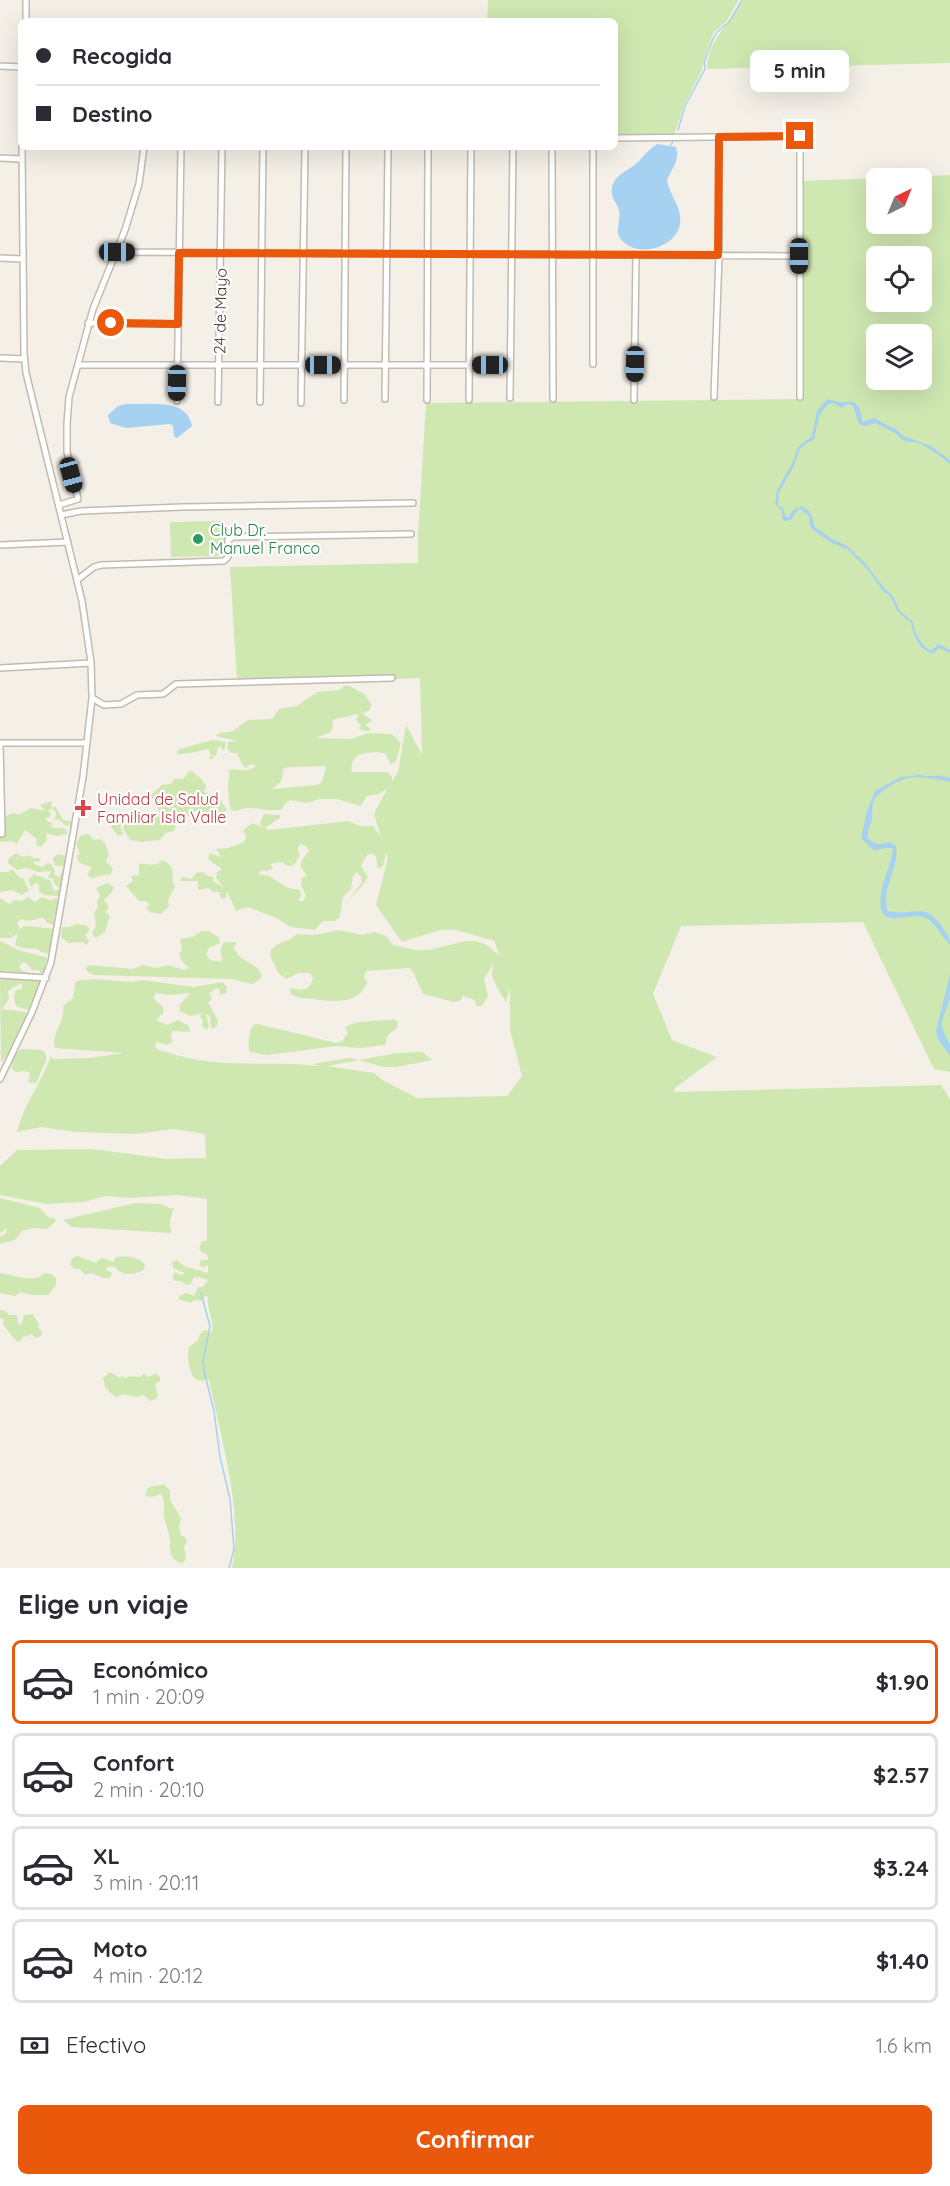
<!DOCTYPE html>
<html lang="es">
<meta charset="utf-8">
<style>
body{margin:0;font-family:Quicksand,sans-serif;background:#f2f2f3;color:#2b2b33;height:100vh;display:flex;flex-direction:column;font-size:22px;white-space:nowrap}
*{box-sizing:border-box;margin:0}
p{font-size:20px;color:#7c7c81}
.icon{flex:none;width:33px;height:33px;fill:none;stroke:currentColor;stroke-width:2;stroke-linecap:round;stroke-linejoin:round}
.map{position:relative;height:1568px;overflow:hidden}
.side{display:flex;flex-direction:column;background:#fff;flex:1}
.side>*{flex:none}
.guide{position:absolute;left:18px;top:18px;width:600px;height:132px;border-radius:9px;box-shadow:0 6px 24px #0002;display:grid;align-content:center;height:132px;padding:0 18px;background:#fff}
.needle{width:39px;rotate:43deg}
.buttons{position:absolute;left:866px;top:168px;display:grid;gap:12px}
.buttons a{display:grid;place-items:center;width:66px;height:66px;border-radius:9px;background:#fff;box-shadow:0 6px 24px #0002;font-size:30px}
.end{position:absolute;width:27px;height:27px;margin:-14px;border:8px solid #ea580c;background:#fff;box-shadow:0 0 0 3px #fff}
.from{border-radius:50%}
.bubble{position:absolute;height:42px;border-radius:9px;background:#fff;box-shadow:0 6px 24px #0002;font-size:20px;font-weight:800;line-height:42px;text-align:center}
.car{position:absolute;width:18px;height:36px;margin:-18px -9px;border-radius:8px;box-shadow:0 0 4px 2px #0007;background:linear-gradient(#222 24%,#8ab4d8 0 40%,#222 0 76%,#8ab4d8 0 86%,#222 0)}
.guide b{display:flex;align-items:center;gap:21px;height:57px;font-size:22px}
.guide b+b{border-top:2px solid #e1e1e2}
.guide i{width:15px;height:15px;background:#2b2b33}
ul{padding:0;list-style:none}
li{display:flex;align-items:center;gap:18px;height:84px;margin:0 12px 9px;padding:0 6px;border:3px solid #e1e1e2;border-radius:9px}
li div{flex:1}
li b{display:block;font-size:22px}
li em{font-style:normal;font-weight:800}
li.on{border-color:#ea580c}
li>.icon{width:54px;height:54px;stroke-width:1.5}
h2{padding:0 18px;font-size:27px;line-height:72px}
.pay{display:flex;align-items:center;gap:15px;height:66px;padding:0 18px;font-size:22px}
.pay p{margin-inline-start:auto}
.action{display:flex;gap:12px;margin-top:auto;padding:12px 18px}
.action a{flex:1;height:69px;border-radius:9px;background:#ea580c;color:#fff;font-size:24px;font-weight:800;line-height:69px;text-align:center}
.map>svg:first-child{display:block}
.green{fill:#cfe8b2;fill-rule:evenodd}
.water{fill:#a6d1f0}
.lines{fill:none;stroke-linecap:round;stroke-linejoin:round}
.stream{stroke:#a6d1f0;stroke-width:1.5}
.minor-casing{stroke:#c2bbae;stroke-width:8}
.minor{stroke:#fff;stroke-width:5}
.route{stroke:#ea580c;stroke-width:8}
.leisure-dot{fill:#2e9e5b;stroke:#fff;stroke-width:2}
.health-dot{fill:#e0444e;stroke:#fff;stroke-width:2}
.labels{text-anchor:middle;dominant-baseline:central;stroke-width:4.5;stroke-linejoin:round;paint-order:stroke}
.street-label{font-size:16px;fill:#474137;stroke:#fff}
.leisure-label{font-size:16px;fill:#27864d;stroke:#fff;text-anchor:start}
.health-label{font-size:16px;fill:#be3a42;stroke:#fff;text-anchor:start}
</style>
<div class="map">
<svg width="950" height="1568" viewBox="0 0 950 1568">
<rect width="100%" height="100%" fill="#f4f0e8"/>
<!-- green -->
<path class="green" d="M488,0h251l-13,22 -12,10 -11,30 -1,8 -18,35 -10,30 -59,1v-115h-128z
M743,0h207v63l-243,6c-1,-26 24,-47 36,-69z
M950,175v897l-16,-3 -71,-147 -182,4 -28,68 19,46 45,17 -42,31 -1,4 267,-7 9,14v469h-718c12,-56 -12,-133 -23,-189 -19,9 -23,-20 -20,-32l9,-7 2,-6 4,-4 8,2c2,-13 -6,-24 -4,-36l-5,1 -2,4 -6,-1 -5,3 -12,-4 1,-3 8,-3 7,3 4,-9h5l5,-7 -9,-3 -6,1 -2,6 -5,1 -5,-4h-6l-3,-4 3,-5 6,3 4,-2 -12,-5 -1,-6 5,-2 7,6 24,7v-8l-5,3 -4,-3 2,-5h7l-1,-5 -6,-3 -2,-4 3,-7h5v-42l-30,-4 -47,3 -24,-2 -23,6 -37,2 -46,-9v-29l17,-16 75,-1 75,10 39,-1 -1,-24 -31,-5 -38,5 -60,-2 -35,-5 -24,5c6,-26 25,-51 34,-76l2,3 36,-1 35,-5 -69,-5c-4,-17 11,-27 8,-42l10,-8 3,-17 18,-2 37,3 12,-2 50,7 30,-5 4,5 -1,6 -6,2 -1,-7 -5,1 -4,5 2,5 -4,4 10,17 -1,6 -5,3 -2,-5 1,-6 -4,-4h-1l3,13 -3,3 -4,-4 1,-6 -3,-4 4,-3 -14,3 -10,-5 -1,-6 12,-12 -23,2 -12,-2 -3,5 9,8 2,6 -8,8 11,5 11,-5 11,6 1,6 -18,-1 -1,6 2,5 -6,3 -11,-3 -1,5c6,5 14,5 21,8 39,11 76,8 116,9 9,0 18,2 28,2l-8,-2 37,-6 10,2 38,-7 25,-1 10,8 -36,7h-12l-25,-7 -32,6 47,7 10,8 33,17 90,-2 15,-20 -12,-46v-42l-4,14c-3,-4 -15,-24 -14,-28 0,-3 1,-6 1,-10l-9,15 4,17 -6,10h-6l-1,-6 -12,-4 -3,5 -6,1 -31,-8 -10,-22 -4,-4 -43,3 -2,6 3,5c-7,23 -36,20 -54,17 -8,-1 -15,0 -22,-5l-1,-6c11,2 20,4 23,-10l-3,-5h-12l-11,6c-7,-3 -10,-8 -13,-15 -13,-21 13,-19 23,-30l17,1 25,-5 23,5 12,-3 12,4 7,9 23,5h13l36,-9h11l11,4 13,11 -6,-15 -38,-11h-16l-38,12 -26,-37 12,-47 -2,-5 -3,13 -5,3 -2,-12 -3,-4 -6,2 -6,11 7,11 -7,10 -13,14 14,-19 -1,-5 -4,-5 -4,4 -2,13 -8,8 -3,20 -5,4h-12l-8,9 -24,-3 -15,-9 -28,-11 -12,4 -9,-20 -1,7 -5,1 -2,-7h-6l-4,-4 -11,2v-9h-18l2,-4 10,2 4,-6 7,-1 5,4 5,1v4l11,7 -8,-10 1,-6 5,-3 -14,-10 2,-6 11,4 -5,-8 12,-1 16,-6 2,-6 -3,-6 9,-7 10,4 -2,-5 4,-8 16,1v3c-6,3 -12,10 -17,9l6,3 79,-9 12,5h13l8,11 -7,-23 13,-25 -8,5 -12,2 -7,10 -23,-7h-18l-11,4 -18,-3 -5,4 -3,5c-18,5 -30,-6 -46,2l-5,-1c-2,-7 -3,-18 -3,-25 0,-7 3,-8 0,-15 10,-3 19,4 28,-4l-5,-2 -5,4 -4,-4 -5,-11h-6l-4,-5 1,-6 10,-1 -23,-5 6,-3 12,-2 15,-11 24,-1 7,-10 18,-3 20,-14 23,-2 4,-4h6l15,9 6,9 -1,6 -8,4 10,6 -7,5 5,3v2l-4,1 -7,-2 2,-4 -4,-3 -1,-3 3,-4 -4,-1c-8,5 -16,2 -23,7l1,5 -2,6 -15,6 35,1 17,-6 24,1 9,9 -5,18 -5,4 -5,-11c-7,-3 -24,-2 -30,3 -5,4 -4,10 -5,15h37l4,5v4l6,-9 8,-47 16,30 -2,-77 -26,1v-2l-157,4 -7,-114 188,-4v-27l8,-133 376,-4v-218zM876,178h45v46h-45zM876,256h45v46h-45zM876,334h45v46h-45zM326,766l-4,16 -5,3 -46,4c10,-6 12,-7 12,-20l6,-2zM300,844l6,2 3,5 -7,9 -2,6 7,10 -5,2 -1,7 5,11 -3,5h-5l3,-5 -1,-6 -12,-2 -19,-12 -11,-2 4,-4 6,1 5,-2 -3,-5 12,-2 6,4 6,-1 6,-10 -2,-6z
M224,521l1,35 -54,1 -1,-35z
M212,740l14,2 -2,9 -3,-4h-3l-2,9h-3l1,3h-5l1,-3h2l-4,-7c-6,2 -26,6 -31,5v-3l3,-2z
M191,771c6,3 12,9 15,15l-2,6 14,5 9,13c-10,7 -20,6 -30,0l-7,6 -8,-1 -5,-4 -11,5 -6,-2 -4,-11 -6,-7c2,-2 10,-9 12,-11l9,-1 3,-5h9l5,-7z
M52,801l-1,6h5l7,13 11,2 -1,6 -3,-3 -4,1 -7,-7 -4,1 1,-8 -5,-4 -3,3 3,2 -1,4 -5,1 3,4 5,1 -3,4 16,2 1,5 -10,2 -11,-3 1,7 -6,7 -5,-2 1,-6 -12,-9 -8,14 -5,-3 -12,1v-23l13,-6 6,2 12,-7 14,3 -5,-6z
M155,813l6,6 12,-2 5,3 -4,11 -8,2 -6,7 -18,2 -12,-2 -7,-12 4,-8 -7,7 3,6 -2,2 -3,1 -7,-9 5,-11 9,-2 3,6 1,-2 19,-1z
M85,834h3l6,6 6,-1 5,4 4,11 -3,8 7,6 -2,6 -20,4 -4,-4 5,-6c-6,-4 -16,-3 -15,-13l3,-1 -4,-10 4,-8z
M16,853l7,4 6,-2 4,3h7l-1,4 -5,-1v3l8,3 6,-4 3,1 4,6 -1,4 5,4 5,-12h-9l-2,-8 5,-4 9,2 -6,38 -2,2 -16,-1 -4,-4v-6l-3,-2 -5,4 -3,-7 6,-6 17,7 3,10 6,-2 -6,-6 -1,-5h-6l4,-5 -1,-2 -12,1 -11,-4 -10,2 -9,-7 1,-5z
M162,860c18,9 6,13 13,27l-7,13 1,6 -8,8 -12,-2 -3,-4 4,-4 -5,-3h-6l-13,-15 7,-5 -2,-5 8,-1v-11c9,-1 17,4 23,-4z
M10,870h3l5,6 6,3 5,12 -8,4 -8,-5 -13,2v-20h8z
M107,883l7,4 -2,5 -8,8 5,7 -3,5 4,4 -5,16 -10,6 -3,-5 4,-8 -2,-13 4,-4 -1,-7 3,-5 -4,-8z
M28,897l7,5 7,-5 8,3 6,-2 5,3 -2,9 -6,7 5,4 -2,4 -9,-2 -3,-5c-11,0 -10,5 -23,1l-4,4 3,6 4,-3c10,1 19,1 30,3l-1,4 3,3 -3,11h-3l3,3 -1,4 -11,-2 -4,-3 -15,-1 -7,-3 3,-12 -7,5h-11v-40l10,6 5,-4 6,1z
M76,924l10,1 3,3v3l-4,4 4,6 -2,4 -4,-3 -15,1 -7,-6 1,-10h7z
M202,931h6l11,6 1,6 -11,5 -3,6 4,6 12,2c0,-9 -5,-13 3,-20h12l-3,6c6,16 25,13 28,29l-9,7 -23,-5 -136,-4 -5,-2 -4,-5 5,-3 43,4 11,-4 12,3 12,-3 16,5 5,-2 -8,-8 -2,-6 3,-4 -2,-11 12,-2z
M0,941l21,10 24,6 2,2 -2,6 2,5 -3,5 -6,-5h-6l-6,-7 -3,-1 -4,4 3,5 15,3 2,2 -11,3 13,2 -3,11 3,6 -11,12 -13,-3c-3,-6 -4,-10 -1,-17l6,-1v-6l-10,5 -4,4 1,7 -7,10 24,3 2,6c-11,13 -15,34 -27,44l-1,-85 12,2 9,-3 -13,-5 -8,1z
M393,1019l5,3 -1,6 -9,7 -4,12v-2l-24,3 -25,-2 -67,9 -18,-3c-3,-6 -1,-20 3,-27l5,-1 78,19 6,-2 6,-9 -3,-5c15,-8 31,-5 48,-8z
M22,1049l20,1 4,4v7l-10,22 -8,-1 2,-9 -5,-2 -9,1 -5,-4 4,-14z
M0,1198l40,10 8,9 6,1 2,3 -9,8 -13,-1 -12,3 -7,9 -15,4v-7l6,-4 1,-5 -7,5z
M135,1203l25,1 12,5 2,-2 -4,14 1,12 -99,-6 -9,-7z
M77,1256l20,7 1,-3 5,-2 10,4 3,-5c10,-1 23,-1 29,8l-1,5c-10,5 -23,7 -30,-4l-8,2v2l6,3 -2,5h-6l-13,-5 -6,2 -5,-6h-6l-4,-5 2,-5z
M0,1273c13,2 35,11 45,0l6,1 5,4v7l-7,10h-18l-11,-3 -5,4 -15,-3z
M0,1310l6,1 2,4h9l1,10 4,-2 2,-8 9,-1 2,5 4,4 -1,4 4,5 -1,4 -5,2 -5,-4 -5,3 -3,-1 -1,4 -5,2 -14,-17 1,-6 -4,-1z
M110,1372l10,6 2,-2 3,2 6,-2 9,1 4,-4 5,4 7,-4 4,5v3l-5,3 3,12 -2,3 -6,2 -6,-6 -8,2 -14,-3 -2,2 -5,1 -10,-10 -2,-9z
M164,1484l6,7v9l11,18 -2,9 2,9h3l3,5 -3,6 2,12 -4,5 -10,-6c-2,-7 -2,-13 -2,-18 -1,-8 -4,-15 -6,-23 -1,-9 2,-14 -3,-23l-10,3 -6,-1 3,-8 9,-3 2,1z"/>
<!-- water -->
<path class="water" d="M657,144l19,3c4,14 -4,21 -9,33 2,13 11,23 13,35 5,32 -45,46 -60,23 -5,-8 1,-19 -1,-28 -2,-7 -9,-13 -7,-21 1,-14 16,-18 25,-26 7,-7 12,-14 20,-19z
M827,399l12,3h15l5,5 4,15 11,-4 23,12 6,6 28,10 19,14v4l-11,-9 -19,-12 -16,-2 -9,-8 -19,-10 -11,3 -6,-2 -6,-18 -5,-2 -7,4 -8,-5 -5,1 -9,12 -5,24 -9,4 -5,5 -7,19 -14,24 -1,13 5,3 2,7 3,3 5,-8 8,-4c14,7 9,10 14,21l17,12 15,7 18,17 20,26 7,6 8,16 13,11 2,10 8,13 8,6 7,-7 12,6v3l-11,-5 -7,6 -11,-7 -7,-12 -3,-12 -13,-11 -8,-16 -7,-5 -15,-21 -21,-21 -15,-6 -19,-13 -3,-4 -1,-10 -10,-8 -8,12 -6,1 -3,-3v-7l-7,-7 2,-14 15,-26 6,-17 14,-11 5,-25z
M126,404c22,1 61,-7 66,22l-15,12 -3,-2 -1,-10 -3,-2 -44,4 -16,-5 -2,-8 10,-9z
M919,775c11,3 20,-2 31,3v4c-9,-3 -32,-6 -42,-4 -9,2 -31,14 -34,23 -3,6 -1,12 -2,19 -2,7 -5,10 -4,18 6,7 13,7 22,4l6,4c4,23 -16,43 -8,65 26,6 37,-11 55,17 4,7 7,9 7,17 -9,-8 -13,-22 -24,-27 -19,-8 -50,17 -45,-24 2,-15 10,-29 12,-45 -4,-3 -14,1 -20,1l-12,-12 6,-27 8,-20 26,-14z
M950,974v24l-9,26 5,14 4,5v13l-12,-17 -2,-8z"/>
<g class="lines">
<!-- stream -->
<path class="stream" d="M678,130l7,-24 20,-37 -1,-7 9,-23 4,-7 12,-10 13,-22
M671,145l2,-4
M201,1293l9,33 -7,35 1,10 10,40 6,46 10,42 4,50 -5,19"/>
<defs>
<path id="minor" d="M26,21v-21
M0,66l21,1
M615,138l185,-2v261
M552,147l1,252
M0,158l21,1
M118,252l681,4
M0,258l22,1
M88,323l90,1
M0,358l24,1
M593,364v-217
M78,365h432
M714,397l5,-142v-118
M510,398l3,-251
M385,399l3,-252
M344,400l2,-253
M427,400l1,-253
M469,400l2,-253
M634,400l2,-145
M177,401l4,-254
M218,402l4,-255
M260,402l3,-255
M301,403l4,-256
M59,505l19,-6 -11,-47v-28l2,-27 24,-88 32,-79 14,-46 5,-37
M61,515l20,-4 101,-4 231,-4
M0,545l68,-3
M77,580l17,-13 7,-2 123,-4 4,-4v-17l5,-3 178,-3
M0,668l91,-5
M92,698l12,7 17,-1 16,-9 26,-1 13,-10 216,-6
M0,743h87
M0,744l2,90
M0,975l46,3
M0,1079l32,-67 19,-50 32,-185 9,-79 -1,-36 -9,-61 -56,-228 -2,-19 -2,-207"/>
</defs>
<!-- minor casing -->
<use href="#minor" class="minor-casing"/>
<!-- minor -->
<use href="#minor" class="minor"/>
</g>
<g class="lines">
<!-- route -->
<path class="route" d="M111,323l67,1 1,-71 539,2 1,-118 81,-1"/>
</g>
<!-- markers -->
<circle class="leisure-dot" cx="198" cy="539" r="6"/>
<path class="health-dot" d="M80 799h6v6h6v6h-6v6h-6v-6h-6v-6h6z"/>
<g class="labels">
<!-- street labels -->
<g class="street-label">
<text transform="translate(220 311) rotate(-89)">24 de Mayo</text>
</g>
<!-- leisure labels -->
<g class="leisure-label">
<text x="210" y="530">Club Dr.<tspan x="210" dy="18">Manuel Franco</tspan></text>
</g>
<!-- health labels -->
<g class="health-label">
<text x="97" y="799">Unidad de Salud<tspan x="97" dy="18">Familiar Isla Valle</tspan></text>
</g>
</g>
</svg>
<div class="buttons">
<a><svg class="needle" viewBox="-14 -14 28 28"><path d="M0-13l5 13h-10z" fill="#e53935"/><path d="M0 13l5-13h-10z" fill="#7c7c81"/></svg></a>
<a><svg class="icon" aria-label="locate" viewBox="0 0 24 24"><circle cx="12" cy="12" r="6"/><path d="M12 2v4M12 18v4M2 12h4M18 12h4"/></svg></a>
<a><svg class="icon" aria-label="layers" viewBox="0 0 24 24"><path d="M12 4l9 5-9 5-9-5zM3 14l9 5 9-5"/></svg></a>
</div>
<i class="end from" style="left:111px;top:323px"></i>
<i class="end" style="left:800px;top:136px"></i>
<div class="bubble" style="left:750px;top:50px;width:99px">5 min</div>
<i class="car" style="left:117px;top:252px;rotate:90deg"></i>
<i class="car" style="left:799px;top:256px;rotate:180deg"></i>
<i class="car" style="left:635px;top:364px;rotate:181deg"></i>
<i class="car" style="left:323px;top:365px;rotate:90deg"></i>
<i class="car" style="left:490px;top:365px;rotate:270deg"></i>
<i class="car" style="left:177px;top:383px;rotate:181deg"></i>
<i class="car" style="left:71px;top:475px;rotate:165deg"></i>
<div class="guide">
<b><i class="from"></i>Recogida</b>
<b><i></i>Destino</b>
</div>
</div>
<section class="side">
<h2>Elige un viaje</h2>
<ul>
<li class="on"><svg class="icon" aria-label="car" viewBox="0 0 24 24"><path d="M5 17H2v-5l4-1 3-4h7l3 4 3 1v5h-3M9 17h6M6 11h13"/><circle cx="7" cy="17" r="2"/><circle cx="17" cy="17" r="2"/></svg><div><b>Económico</b><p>1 min · 20:09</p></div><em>$1.90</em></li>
<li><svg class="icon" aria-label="car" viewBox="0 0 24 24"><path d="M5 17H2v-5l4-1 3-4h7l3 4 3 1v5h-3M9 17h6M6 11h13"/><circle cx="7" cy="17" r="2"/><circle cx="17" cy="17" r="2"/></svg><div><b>Confort</b><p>2 min · 20:10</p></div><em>$2.57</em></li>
<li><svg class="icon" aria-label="car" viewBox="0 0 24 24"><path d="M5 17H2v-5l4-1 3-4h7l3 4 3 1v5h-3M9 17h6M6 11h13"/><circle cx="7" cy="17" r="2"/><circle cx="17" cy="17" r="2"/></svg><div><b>XL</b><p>3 min · 20:11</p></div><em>$3.24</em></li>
<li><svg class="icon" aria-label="car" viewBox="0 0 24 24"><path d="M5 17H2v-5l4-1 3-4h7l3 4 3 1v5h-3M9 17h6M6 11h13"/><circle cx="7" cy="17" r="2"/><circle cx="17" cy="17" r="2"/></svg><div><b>Moto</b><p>4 min · 20:12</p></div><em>$1.40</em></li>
</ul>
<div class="pay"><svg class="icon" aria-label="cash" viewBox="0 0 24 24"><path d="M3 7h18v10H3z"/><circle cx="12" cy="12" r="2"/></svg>Efectivo<p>1.6 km</p></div>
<div class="action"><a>Confirmar</a></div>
</section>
